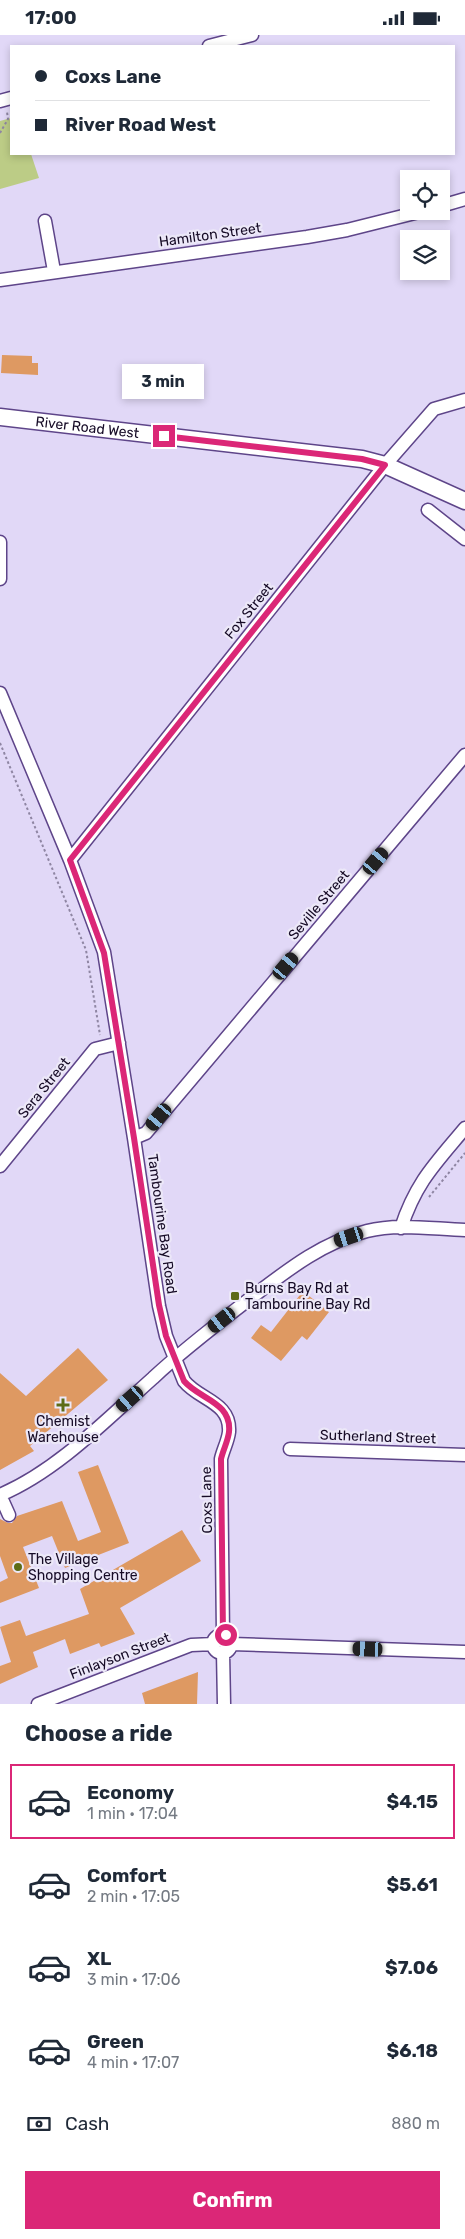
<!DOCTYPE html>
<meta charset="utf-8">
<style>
body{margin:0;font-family:Rubik,sans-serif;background:#f6f6f7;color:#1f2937;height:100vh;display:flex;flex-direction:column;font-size:19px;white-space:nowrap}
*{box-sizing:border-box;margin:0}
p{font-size:16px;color:#747a83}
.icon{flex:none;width:28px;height:28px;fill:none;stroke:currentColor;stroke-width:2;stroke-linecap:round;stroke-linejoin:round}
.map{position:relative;height:1669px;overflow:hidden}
.sheet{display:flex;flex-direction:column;background:#fff;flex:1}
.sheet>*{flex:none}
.hud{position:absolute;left:10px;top:10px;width:445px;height:110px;border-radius:0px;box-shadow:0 2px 8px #0003;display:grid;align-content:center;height:110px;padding:0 25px;background:#fff}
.fabs{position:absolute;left:400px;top:135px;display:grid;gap:10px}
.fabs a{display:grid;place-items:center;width:50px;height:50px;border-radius:0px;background:#fff;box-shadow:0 2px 8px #0003;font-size:25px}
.end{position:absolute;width:22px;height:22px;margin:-11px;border:6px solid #db2777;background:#fff;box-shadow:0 0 0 2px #fff}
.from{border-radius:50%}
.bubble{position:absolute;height:35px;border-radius:0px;background:#fff;box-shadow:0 2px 8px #0003;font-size:16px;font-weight:700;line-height:35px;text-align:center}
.car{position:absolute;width:15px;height:30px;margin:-15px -8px;border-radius:6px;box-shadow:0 0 4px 1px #0007;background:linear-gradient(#222 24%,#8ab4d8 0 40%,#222 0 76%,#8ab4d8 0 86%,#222 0)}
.hud b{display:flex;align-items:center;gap:18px;height:48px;font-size:19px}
.hud b+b{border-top:1px solid #e0e1e3}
.hud i{width:12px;height:12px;background:#1f2937}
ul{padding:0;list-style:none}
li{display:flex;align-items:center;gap:15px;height:75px;margin:0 10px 8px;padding:0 15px;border:2px solid transparent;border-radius:0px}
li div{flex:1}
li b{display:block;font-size:19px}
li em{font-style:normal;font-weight:700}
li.selected{border-color:#db2777}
li>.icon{width:45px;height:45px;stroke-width:1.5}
h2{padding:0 25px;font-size:22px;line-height:60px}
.pay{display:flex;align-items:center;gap:12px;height:55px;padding:0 25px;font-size:19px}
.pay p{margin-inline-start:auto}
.primary-button{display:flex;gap:10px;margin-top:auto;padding:10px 25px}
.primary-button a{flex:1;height:58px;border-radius:0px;background:#db2777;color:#fff;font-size:20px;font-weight:700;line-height:58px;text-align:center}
.status{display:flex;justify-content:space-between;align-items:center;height:35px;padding:0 25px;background:#fff;direction:ltr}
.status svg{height:14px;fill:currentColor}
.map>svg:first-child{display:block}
.green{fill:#bccc86}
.building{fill:#de9962}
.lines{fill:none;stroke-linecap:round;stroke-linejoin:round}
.minor-casing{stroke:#5e4589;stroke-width:15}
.major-casing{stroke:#5e4589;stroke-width:19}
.path{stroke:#8f86a3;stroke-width:2;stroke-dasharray:2.5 2.5;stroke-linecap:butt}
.minor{stroke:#fff;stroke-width:12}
.major{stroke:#fff;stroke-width:16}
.route{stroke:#db2777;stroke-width:6}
.poi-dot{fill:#5e6c16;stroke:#ece8f8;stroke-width:2}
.labels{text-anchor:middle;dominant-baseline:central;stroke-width:4.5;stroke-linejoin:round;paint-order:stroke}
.street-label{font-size:14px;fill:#160b26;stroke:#ece8f8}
.poi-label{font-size:14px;fill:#160b26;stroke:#ece8f8;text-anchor:start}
</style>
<div class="status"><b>17:00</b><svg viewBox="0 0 49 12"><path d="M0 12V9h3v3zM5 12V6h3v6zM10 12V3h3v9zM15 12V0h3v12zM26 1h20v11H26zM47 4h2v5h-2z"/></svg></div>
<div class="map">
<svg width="465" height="1669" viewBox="0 0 465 1669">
<rect width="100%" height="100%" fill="#e1d8f7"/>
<!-- green -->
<path class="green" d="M11,83v36h20l8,24 -39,11v-68z"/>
<!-- building -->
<path class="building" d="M2,320l30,1v7h6v12l-37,-2z
M303,1256l26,21 -22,28 -5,-4 -21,25 -30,-23 10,-13 10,7z
M78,1313l30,32 -78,66 4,5 -34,19v-97l26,23z
M98,1430l31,78 -64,25 -13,-32 -29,11 16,41 -39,15v-21l8,-4 -8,-22v-37l8,4h4l5,-7 45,-15 16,40 23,-9 -23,-60z
M182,1495l19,31 -81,47 15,26 -34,13 -2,-4 -29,11 -5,-15 -32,13 5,15 -38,17v-18l11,-4 -11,-35 20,-7 6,16 63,-22 -9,-25z
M198,1637l-1,32h-52l-3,-11z"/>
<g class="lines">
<defs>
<path id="minor" d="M209,11l43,-11
M0,66l11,-3
M441,171l24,-7
M45,186l9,50
M0,245l307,-43 40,-7 76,-19
M428,475l37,29
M0,507v37
M0,658l70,167 34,92 30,186 25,168 7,30 18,45c15,19 47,21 45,51 -1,9 -6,18 -8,27l2,176
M70,825l315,-395 49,-56 31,-9
M134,1103l12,-5 319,-378
M0,1131l95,-117 24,-6
M401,1193c15,-46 34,-64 64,-100
M290,1414l175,6
M0,1460c57,-24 107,-76 153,-117 32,-30 68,-57 103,-84 34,-26 68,-52 111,-63 31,-8 66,-2 98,-1
M0,1460l9,20
M213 1609a9 9 0 1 1 18 0a9 9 0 1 1-18 0Z
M231,1609l234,8
M223,1617l1,52
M38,1669l153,-59 23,-1"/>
<g id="major">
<path id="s1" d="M0,382l362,42 23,6 80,36"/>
</g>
</defs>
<!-- minor casing -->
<use href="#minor" class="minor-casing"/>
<!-- major casing -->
<use href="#major" class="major-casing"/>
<!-- path -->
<path class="path" d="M0,98l8,-14 -1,-7
M0,708l86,207 14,85
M429,1162l36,-44"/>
<!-- minor -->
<use href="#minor" class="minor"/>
<!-- major -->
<use href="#major" class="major"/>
</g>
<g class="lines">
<!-- route -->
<path class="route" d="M164,401l198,23 23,6 -315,395 34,93 30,185 25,167 7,31 18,45c15,18 48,21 45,51 -1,9 -6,18 -8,27l2,176h3"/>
</g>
<!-- markers -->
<g class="poi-dot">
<rect x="230" y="1256" width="10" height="10" rx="2.5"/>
<path d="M60.5 1362.5h5v5h5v5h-5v5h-5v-5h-5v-5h5z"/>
<circle cx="18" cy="1532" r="5"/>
</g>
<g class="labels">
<!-- street labels -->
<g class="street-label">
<text transform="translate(210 200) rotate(-8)">Hamilton Street</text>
<text stroke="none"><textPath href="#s1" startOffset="88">River Road West</textPath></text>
<text transform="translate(249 576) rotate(-51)">Fox Street</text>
<text transform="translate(319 870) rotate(-50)">Seville Street</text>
<text transform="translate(44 1053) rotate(-51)">Sera Street</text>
<text transform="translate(162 1189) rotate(82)">Tambourine Bay Road</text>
<text transform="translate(378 1402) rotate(2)">Sutherland Street</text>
<text transform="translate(207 1465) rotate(-91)">Coxs Lane</text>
<text transform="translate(120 1621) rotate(-21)">Finlayson Street</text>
</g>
<!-- poi labels -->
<g class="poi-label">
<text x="245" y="1253">Burns Bay Rd at<tspan x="245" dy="16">Tambourine Bay Rd</tspan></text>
<text x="63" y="1386" text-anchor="middle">Chemist<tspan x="63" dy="16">Warehouse</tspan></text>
<text x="28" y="1524">The Village<tspan x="28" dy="16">Shopping Centre</tspan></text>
</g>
</g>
</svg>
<div class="fabs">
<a><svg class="icon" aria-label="locate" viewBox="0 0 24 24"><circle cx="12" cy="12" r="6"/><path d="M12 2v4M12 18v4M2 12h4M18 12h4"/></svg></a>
<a><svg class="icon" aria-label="layers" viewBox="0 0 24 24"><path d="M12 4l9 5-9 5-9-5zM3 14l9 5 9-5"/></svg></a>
</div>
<i class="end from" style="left:226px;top:1600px"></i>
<i class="end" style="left:164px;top:401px"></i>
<div class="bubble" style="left:122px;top:329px;width:82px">3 min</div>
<i class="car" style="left:376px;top:826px;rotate:40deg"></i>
<i class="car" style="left:286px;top:931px;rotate:40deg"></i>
<i class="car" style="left:159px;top:1082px;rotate:220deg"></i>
<i class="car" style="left:349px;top:1202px;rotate:252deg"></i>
<i class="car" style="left:222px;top:1285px;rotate:232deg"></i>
<i class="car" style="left:130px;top:1364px;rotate:229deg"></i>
<i class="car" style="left:368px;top:1614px;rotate:272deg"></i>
<div class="hud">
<b><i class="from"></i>Coxs Lane</b>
<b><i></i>River Road West</b>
</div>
</div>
<section class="sheet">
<h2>Choose a ride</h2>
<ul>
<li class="selected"><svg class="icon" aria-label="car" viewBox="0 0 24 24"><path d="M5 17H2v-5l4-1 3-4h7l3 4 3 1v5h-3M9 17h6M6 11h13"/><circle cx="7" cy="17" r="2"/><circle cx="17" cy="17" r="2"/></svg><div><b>Economy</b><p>1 min · 17:04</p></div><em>$4.15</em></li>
<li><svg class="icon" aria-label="car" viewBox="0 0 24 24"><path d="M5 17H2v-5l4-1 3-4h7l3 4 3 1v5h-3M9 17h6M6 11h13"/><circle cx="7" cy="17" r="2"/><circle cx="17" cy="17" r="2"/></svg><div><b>Comfort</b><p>2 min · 17:05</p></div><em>$5.61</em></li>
<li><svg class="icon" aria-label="car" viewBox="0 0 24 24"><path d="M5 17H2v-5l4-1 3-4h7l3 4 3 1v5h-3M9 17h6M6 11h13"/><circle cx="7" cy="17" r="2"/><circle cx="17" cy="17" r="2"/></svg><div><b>XL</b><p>3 min · 17:06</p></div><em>$7.06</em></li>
<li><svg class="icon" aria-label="car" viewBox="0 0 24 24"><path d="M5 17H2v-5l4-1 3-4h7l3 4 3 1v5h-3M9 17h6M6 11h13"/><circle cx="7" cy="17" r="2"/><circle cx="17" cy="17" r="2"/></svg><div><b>Green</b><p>4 min · 17:07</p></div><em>$6.18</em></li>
</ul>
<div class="pay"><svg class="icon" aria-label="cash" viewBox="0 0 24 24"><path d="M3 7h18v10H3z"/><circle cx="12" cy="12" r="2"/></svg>Cash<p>880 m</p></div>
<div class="primary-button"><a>Confirm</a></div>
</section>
